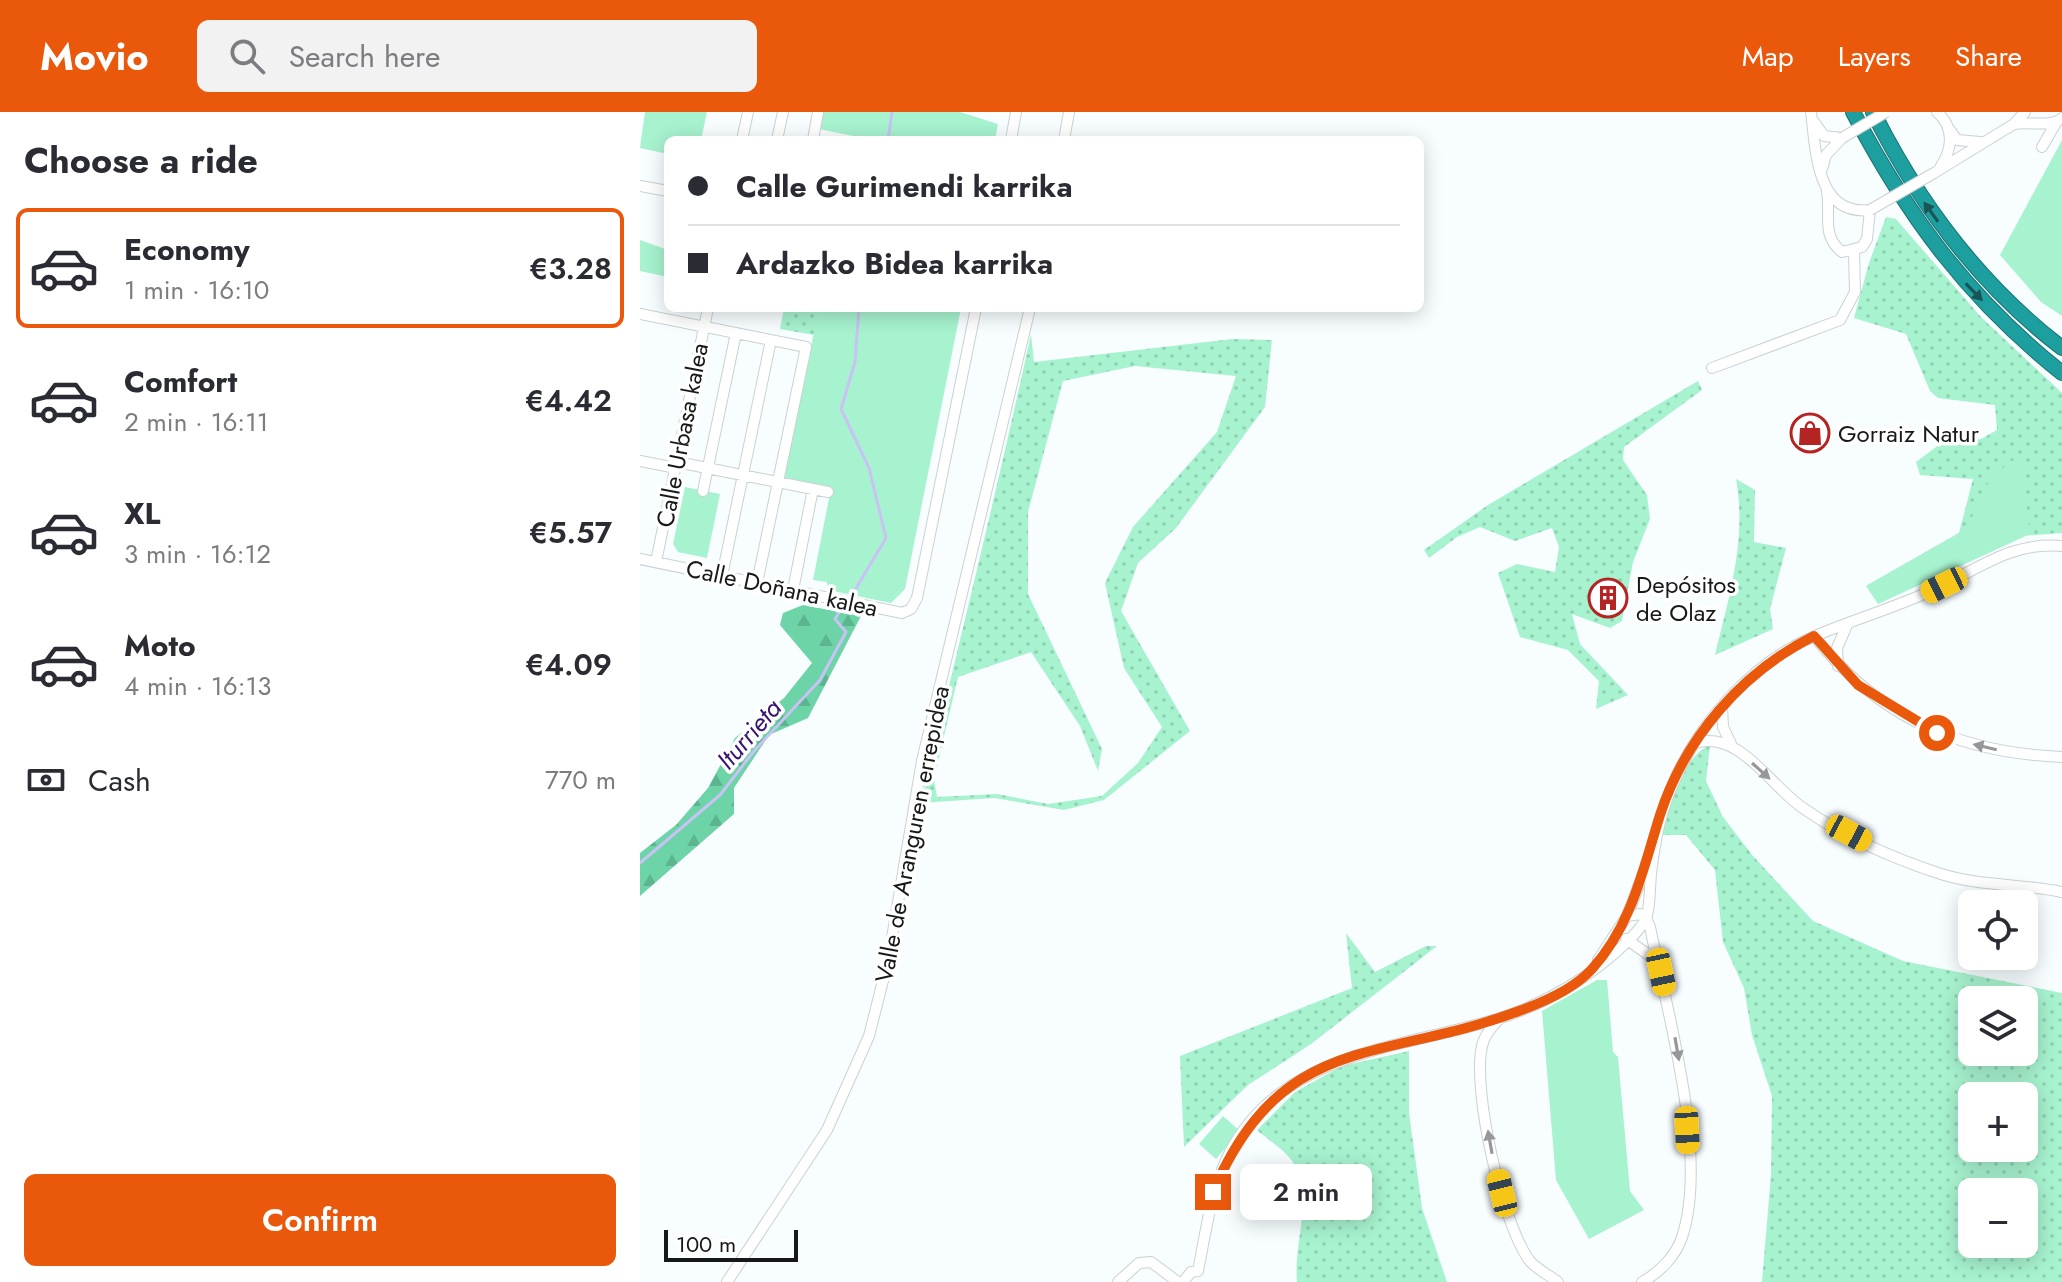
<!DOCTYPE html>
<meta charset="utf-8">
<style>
body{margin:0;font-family:Jost,sans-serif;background:#f2f2f3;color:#2b2b33;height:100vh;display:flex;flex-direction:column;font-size:30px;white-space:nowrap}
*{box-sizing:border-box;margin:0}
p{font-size:26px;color:#7c7c81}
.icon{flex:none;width:44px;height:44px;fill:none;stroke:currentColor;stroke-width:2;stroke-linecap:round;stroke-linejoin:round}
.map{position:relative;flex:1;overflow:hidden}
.details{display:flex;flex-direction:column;background:#fff;width:640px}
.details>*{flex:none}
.banner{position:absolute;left:24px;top:24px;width:760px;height:176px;border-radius:12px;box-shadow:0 4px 20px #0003;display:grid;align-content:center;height:176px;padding:0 24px;background:#fff}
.controls{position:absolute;left:1318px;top:778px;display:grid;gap:16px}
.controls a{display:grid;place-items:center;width:80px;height:80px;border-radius:12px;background:#fff;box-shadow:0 4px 20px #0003;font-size:40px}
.scale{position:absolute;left:24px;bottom:20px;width:134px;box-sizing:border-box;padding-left:8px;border:4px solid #161819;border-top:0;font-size:22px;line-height:28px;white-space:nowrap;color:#161819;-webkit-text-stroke:6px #fff;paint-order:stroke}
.end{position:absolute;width:36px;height:36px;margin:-18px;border:10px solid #ea580c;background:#fff;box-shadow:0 0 0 4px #fff}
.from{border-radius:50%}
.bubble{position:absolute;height:56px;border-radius:12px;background:#fff;box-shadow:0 4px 20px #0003;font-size:26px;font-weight:600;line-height:56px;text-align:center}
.car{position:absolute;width:24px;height:48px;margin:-24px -12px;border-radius:10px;box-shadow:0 0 6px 2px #0007;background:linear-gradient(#f5c518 24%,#345 0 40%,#f5c518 0 76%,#345 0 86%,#f5c518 0)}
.banner b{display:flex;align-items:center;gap:28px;height:76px;font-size:30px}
.banner b+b{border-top:2px solid #e1e1e2}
.banner i{width:20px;height:20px;background:#2b2b33}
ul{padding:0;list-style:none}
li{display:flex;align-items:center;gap:24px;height:120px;margin:0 16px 12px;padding:0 8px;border:4px solid transparent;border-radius:12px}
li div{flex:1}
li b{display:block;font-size:30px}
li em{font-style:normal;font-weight:600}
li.selected{border-color:#ea580c}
li>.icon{width:72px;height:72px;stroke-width:1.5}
h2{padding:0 24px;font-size:36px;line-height:96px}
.pay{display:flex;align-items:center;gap:20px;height:88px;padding:0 24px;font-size:30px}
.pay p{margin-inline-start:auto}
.primary-button{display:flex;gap:16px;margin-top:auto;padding:16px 24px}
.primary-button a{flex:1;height:92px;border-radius:12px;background:#ea580c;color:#fff;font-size:32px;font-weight:600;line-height:92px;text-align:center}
header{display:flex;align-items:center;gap:48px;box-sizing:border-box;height:112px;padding:0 40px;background:#ea580c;color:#fff}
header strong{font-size:38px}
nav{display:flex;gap:44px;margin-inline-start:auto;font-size:28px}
.search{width:560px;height:72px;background:#f2f2f3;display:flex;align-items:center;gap:20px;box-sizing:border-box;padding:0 28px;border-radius:12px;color:#7c7c81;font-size:30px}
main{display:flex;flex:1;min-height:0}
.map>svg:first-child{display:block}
.grass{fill:url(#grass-dots);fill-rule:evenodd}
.forest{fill:url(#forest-firs)}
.park{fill:#a7f3cf}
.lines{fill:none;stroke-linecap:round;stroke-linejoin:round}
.stream{stroke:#c9c2f5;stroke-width:3}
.minor-casing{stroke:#cad1d3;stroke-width:12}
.highway-casing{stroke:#1b7070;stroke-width:16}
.minor{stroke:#fff;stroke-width:10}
.highway{stroke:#1e9f9f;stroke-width:14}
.minor-bridge-casing{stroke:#cad1d3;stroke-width:12;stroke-linecap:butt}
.minor-bridge{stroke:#fff;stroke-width:10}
.oneway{fill:#1a5555}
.oneway2{fill:#969798}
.route{stroke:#ea580c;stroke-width:10}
.labels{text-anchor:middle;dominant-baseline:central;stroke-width:7;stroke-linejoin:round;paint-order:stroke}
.poi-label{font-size:24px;fill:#161819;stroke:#fff;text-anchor:start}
.street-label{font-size:24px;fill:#161819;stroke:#fff}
.water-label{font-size:26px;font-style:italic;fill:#361574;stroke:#fff}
</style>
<header>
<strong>Movio</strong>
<div class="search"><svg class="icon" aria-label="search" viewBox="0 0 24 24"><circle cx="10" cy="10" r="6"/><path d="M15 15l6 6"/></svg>Search here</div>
<nav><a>Map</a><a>Layers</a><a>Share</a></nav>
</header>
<main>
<section class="details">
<h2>Choose a ride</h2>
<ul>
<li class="selected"><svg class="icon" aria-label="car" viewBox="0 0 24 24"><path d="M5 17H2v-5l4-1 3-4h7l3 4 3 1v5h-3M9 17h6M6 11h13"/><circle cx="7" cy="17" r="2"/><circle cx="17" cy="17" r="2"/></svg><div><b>Economy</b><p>1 min · 16:10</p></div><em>€3.28</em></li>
<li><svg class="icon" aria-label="car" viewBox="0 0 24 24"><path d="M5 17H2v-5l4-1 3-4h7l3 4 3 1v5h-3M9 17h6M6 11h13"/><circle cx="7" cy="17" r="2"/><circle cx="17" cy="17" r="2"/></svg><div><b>Comfort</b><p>2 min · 16:11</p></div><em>€4.42</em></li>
<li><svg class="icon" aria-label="car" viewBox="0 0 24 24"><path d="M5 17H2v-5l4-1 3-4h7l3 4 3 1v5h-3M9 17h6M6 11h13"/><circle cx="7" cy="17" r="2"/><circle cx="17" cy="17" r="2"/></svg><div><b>XL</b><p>3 min · 16:12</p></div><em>€5.57</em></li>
<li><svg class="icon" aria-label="car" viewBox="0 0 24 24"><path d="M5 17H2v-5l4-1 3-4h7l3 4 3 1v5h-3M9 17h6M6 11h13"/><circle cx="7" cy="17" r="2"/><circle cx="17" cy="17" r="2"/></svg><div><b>Moto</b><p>4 min · 16:13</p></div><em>€4.09</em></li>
</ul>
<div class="pay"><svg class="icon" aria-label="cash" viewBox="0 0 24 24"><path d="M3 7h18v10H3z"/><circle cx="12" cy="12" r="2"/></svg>Cash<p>770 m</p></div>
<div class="primary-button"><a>Confirm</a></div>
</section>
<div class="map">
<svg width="1422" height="1170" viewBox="0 0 1422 1170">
<defs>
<pattern id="grass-dots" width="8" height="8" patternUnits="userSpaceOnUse" patternTransform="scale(2)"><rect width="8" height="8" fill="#a7f3cf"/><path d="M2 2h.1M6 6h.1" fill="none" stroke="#8fd0b1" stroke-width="1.8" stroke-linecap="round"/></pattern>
<pattern id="forest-firs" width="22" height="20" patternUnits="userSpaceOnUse" patternTransform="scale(2)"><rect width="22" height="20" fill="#6cd4a7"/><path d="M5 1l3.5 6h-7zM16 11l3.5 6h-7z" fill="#5db58f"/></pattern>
</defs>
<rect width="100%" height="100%" fill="#f8fdff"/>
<!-- grass -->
<path class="grass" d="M1246,105l10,2 85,98 81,76v140l-53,4 -143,49 93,-53 14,-54 -53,-4 -4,-13 24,-18 41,-5 16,-9 -2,-25 -57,-7 -8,-7 -24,-57 -52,-16 15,-55z
M144,196h35l-5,27 -34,-6z
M391,222l3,28 198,-23 40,1 -7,67 -89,121 -38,35 -17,48 69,120 -86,69 -40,10 -70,-12 -73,5c37,-156 76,-312 110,-469zM495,254l101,10 -19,56 -84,95 -28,56 19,85 38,59 -24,36 -36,33 -54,8 -51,-10 -60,3 -3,-18 24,-102 73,-25 49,74 18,45 4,-22 -74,-155v-82l35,-131z
M1058,269l4,9 -78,57 -1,13 24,35 3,24 -17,43 -11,59 -12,7 -38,-14 8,30 48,51 -32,14 3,-28 -31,-31 -48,-13 -22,-64 19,-9 38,8 4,-25 -7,-19 -37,13 -35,-14 -23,10 -28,21 -5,-8 64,-45z
M1096,367l19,11 -1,52 32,6 -16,61 3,20 -58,26c14,-58 32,-116 21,-176z
M1070,633l-4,36 17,36 30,39 60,65 90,40 159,32v289h-300l9,-107 1,-79 -20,-61 -8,-47 -21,-46 -8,-72 -29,-35h-24c7,-29 20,-78 48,-90zM1332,888h52v52h-52zM1332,984h52v52h-52zM1332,1080h52v52h-52z
M706,821l29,39 51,-26h11l-126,98 -63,41 -64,62 -4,-91 172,-68z
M769,939v62l13,95 25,74h-150c-4,-37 17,-85 -3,-118 -7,-13 -26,-24 -37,-34l38,-38 47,-26z"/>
<!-- forest -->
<path class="forest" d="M163,493l58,11 -53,102 -39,17 -35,53v26l-94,82v-43l36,-28 32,-37 27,-50 49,-40 28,-35 -32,-38 3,-12z"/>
<!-- park -->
<path class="park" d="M5,0h62l-6,28h-33v14l-28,-6z
M182,0h138l38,12 -3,16h-142v-4l-34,-7z
M1422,28v176l-21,-14 -41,-47z
M0,128l28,10v27l-28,-6z
M179,196h142l-56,281 -14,14 -63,-13 -1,-8 -14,-2 18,-92 -47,-11z
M1381,342l9,80 -152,70 -12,-18 93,-53 19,-24 12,-31z
M45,375l35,7 -13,64 -29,-6 -5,-8z
M957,868h10l6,72 5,5 12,134 14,19 -55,29 -33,-59 -14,-169z
M583,1004l17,15 -24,28 -17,-15z"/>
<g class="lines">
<!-- stream -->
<path class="stream" d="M248,28l4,-28
M212,483l34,-57 -17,-70 -28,-59 14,-47 4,-54
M0,751l80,-68 34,-44 66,-71 26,-48 -11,-13 6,-10"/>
<defs>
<path id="minor" d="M1171,0c5,39 5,104 59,98l-3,29 -5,8 -20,5c-21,-16 -11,-37 -15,-60
M1297,0c17,15 16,36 4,54
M1174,10l10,14 18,2
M1374,12c16,-3 36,4 48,-6
M1310,18l7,10 23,2
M102,28l6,-28
M137,28l6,-28
M173,28l5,-28
M371,28l5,-28
M424,28l5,-28
M1402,35l14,-24
M1182,57l4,-14 16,-17
M1294,61l80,-49 11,-12
M0,74l28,5
M0,202l166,33 -49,236
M1072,256l128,-48 15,-28 -1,-40
M0,349l36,7
M37,350l151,30
M63,379l33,-158
M0,447l262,54 9,-4 6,-11 59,-290
M16,450l52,-254
M82,464l49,-236
M153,478l20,-101
M1174,524c64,81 145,117 248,121
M1198,554l-1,-18 11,-25
M1082,594l1,21 8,17
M1055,631c45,-13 74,42 108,65 40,28 92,51 138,66 38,12 82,10 121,18
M987,804l13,-2 6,4 4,9c17,84 59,229 32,310 -6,19 -23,36 -40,45
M986,827l30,21
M958,848l29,-44 21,-55
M858,908c-7,8 -14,16 -16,26 -10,45 20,176 47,214 7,9 20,15 29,22
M558,1159c8,-40 13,-82 32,-119 53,-101 172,-104 267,-133 49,-15 95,-43 131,-78 7,-7 16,-16 19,-25 3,-13 3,-29 4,-43 4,-31 9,-60 22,-89 26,-62 80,-122 142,-148 38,-16 78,-28 116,-45 45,-20 79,-50 131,-45
M87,1170l100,-152 42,-94 19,-75 34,-200 108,-453
M478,1170l21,-19 12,-1 27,20
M543,1170l8,-10 7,-1"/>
<path id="highway" d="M1213,0c55,105 116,187 209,261
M1233,0c46,92 107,173 189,236"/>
</defs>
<!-- minor casing -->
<use href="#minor" class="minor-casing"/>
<!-- highway casing -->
<use href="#highway" class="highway-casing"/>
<!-- minor -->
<use href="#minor" class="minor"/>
<!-- highway -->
<use href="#highway" class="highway"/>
<defs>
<path id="minor-bridge" d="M1202,26l44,-26
M1230,98l64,-37"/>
</defs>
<!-- minor-bridge casing -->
<use href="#minor-bridge" class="minor-bridge-casing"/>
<!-- minor-bridge -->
<use href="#minor-bridge" class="minor-bridge"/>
</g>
<!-- one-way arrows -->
<defs><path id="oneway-solid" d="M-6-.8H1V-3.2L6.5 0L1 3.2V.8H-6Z" transform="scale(2)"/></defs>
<g class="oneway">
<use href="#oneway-solid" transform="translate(1291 100) rotate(-126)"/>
<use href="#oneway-solid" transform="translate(1334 180) rotate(46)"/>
</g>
<g class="oneway2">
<use href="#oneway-solid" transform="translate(1345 635) rotate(-167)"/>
<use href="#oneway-solid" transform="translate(1121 659) rotate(42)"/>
<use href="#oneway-solid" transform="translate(1037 937) rotate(80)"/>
<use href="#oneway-solid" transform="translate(850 1030) rotate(-100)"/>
</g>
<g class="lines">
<!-- route -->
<path class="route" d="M573,1080c70,-162 168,-129 306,-181 25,-9 55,-22 73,-42 40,-44 51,-100 68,-154 25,-77 82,-143 154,-179l44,49 79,48"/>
</g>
<!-- icons -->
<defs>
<symbol id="shop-ring" viewBox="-11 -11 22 22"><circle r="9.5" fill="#fff" stroke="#b42422" stroke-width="1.5"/><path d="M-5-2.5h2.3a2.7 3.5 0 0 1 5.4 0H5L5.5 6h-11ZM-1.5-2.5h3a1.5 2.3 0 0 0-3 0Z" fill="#b42422"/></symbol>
<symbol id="building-ring" viewBox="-11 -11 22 22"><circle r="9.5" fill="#fff" stroke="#b42422" stroke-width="1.5"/><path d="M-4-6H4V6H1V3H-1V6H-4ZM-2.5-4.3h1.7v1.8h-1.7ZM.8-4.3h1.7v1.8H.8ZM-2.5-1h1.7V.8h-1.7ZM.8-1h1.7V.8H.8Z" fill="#b42422"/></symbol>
</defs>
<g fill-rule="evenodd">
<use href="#shop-ring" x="1148" y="299" width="44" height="44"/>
<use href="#building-ring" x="946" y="464" width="44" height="44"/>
</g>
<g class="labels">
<!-- poi labels -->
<g class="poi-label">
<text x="1198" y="321">Gorraiz Natur</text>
<text x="996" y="472">Depósitos<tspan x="996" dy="28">de Olaz</tspan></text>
</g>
<!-- street labels -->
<g class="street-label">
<text transform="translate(42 323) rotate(-79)">Calle Urbasa kalea</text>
<text transform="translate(142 476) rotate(12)">Calle Doñana kalea</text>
<text transform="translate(272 722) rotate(-79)">Valle de Aranguren errepidea</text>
</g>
<!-- water labels -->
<g class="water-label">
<text transform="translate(109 622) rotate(-49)">Iturrieta</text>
</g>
</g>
</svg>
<div class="controls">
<a><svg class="icon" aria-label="locate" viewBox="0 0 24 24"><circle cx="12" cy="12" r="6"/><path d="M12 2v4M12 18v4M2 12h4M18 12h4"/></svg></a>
<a><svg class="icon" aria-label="layers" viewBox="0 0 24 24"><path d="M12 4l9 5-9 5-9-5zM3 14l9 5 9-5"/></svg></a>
<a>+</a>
<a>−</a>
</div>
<div class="scale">100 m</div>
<i class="end from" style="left:1297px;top:621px"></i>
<i class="end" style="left:573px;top:1080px"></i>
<div class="bubble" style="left:600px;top:1052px;width:132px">2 min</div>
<i class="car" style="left:1304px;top:473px;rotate:244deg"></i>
<i class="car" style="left:1209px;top:721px;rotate:118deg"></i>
<i class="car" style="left:1021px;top:860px;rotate:168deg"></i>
<i class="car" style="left:1047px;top:1018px;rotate:177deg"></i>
<i class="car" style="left:862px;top:1081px;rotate:346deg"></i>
<div class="banner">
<b><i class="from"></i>Calle Gurimendi karrika</b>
<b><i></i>Ardazko Bidea karrika</b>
</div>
</div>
</main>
